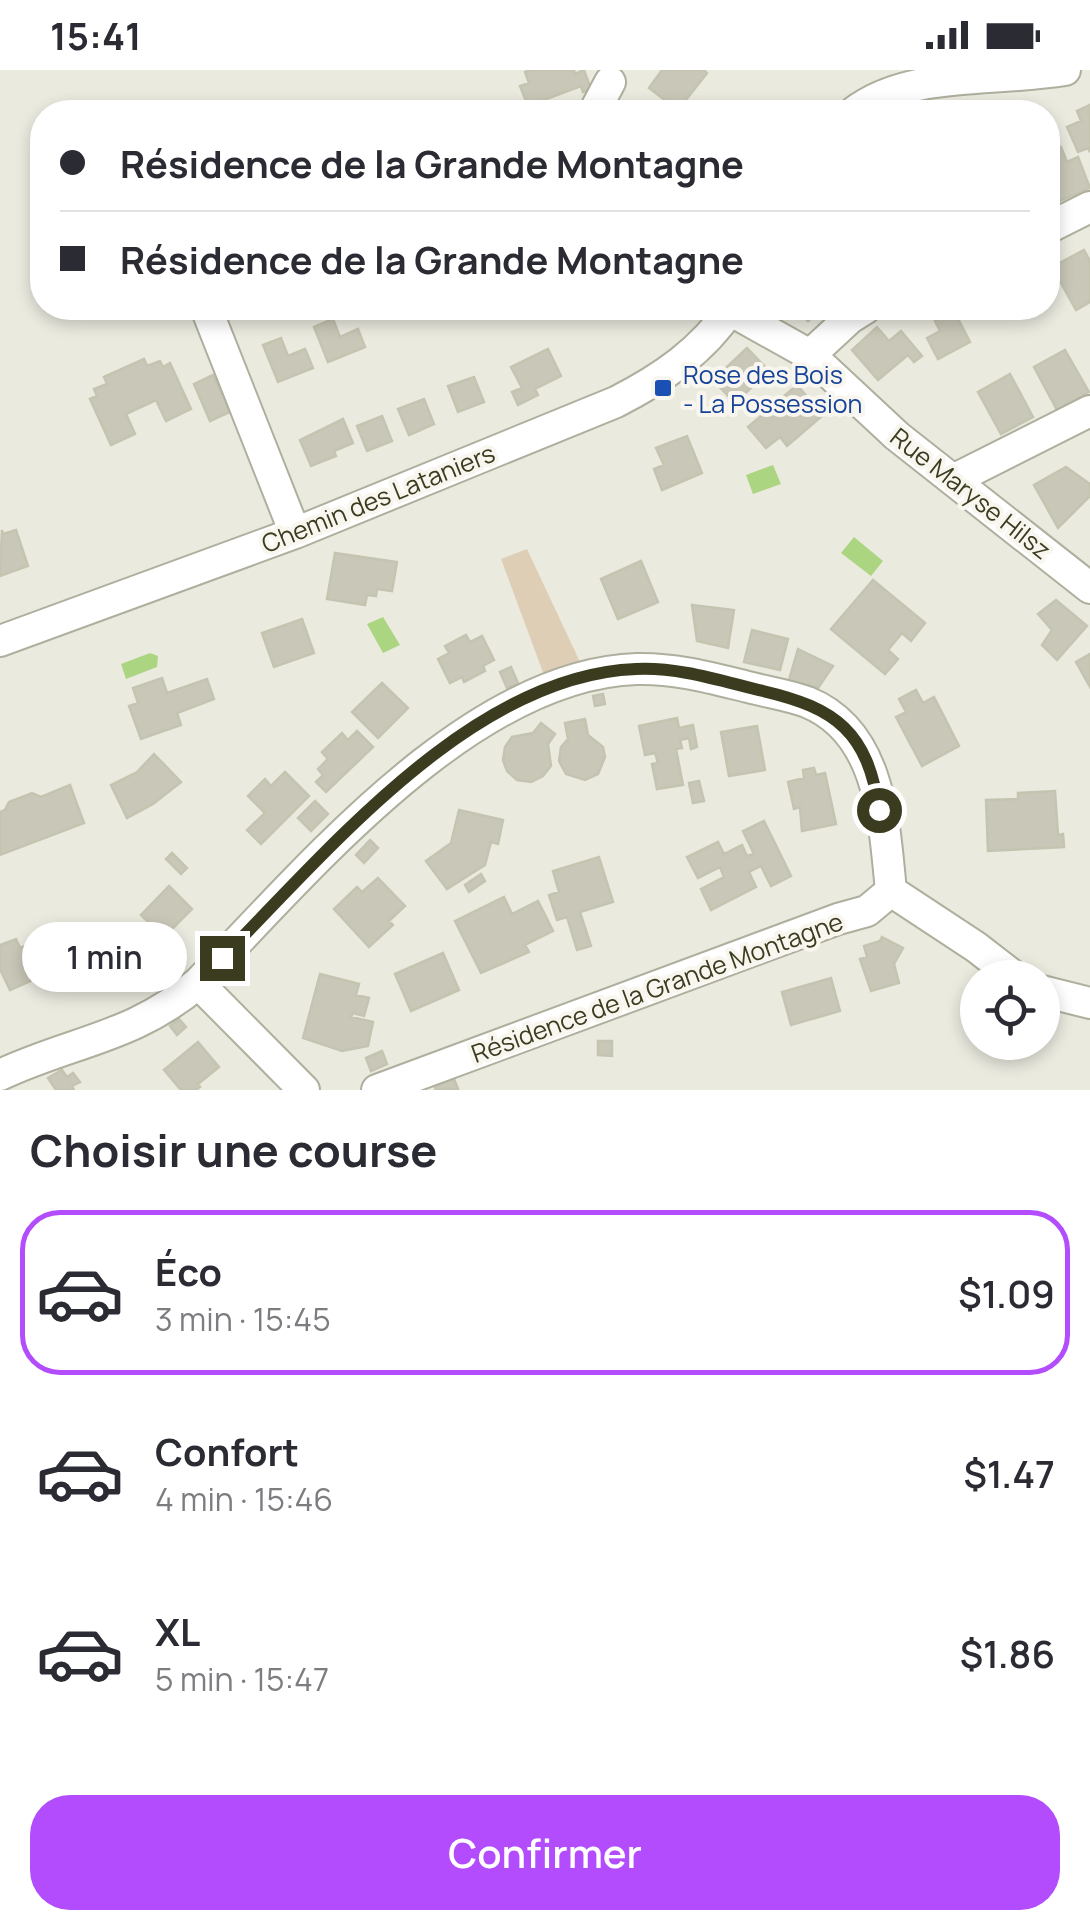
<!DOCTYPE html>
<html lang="fr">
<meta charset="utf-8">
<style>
body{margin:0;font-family:Manrope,sans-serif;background:#f7f7f7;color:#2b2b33;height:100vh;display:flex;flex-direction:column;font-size:38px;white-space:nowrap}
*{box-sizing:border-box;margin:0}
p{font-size:32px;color:#7c7c81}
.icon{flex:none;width:55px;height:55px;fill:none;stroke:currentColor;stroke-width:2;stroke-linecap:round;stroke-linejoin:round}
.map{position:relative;height:1020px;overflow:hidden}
.drawer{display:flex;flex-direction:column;background:#fff;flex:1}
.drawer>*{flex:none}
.hud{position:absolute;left:30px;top:30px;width:1030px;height:220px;border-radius:40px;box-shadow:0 5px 15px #0003;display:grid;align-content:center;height:220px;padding:0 30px;background:#fff}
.controls{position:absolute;left:960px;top:890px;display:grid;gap:20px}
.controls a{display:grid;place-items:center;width:100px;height:100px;border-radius:50%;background:#fff;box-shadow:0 5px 15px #0003;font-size:50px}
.end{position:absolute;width:45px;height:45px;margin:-22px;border:12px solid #3b3c1f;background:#fff;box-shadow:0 0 0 5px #fff}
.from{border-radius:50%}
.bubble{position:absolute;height:70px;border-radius:35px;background:#fff;box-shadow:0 5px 15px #0003;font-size:32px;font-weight:600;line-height:70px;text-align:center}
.hud b{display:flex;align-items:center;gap:35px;height:95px;font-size:38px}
.hud b+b{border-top:2px solid #e1e1e2}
.hud i{width:25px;height:25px;background:#2b2b33}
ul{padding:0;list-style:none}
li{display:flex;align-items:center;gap:30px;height:165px;margin:0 20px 15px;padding:0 10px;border:5px solid transparent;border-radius:40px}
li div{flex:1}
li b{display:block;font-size:38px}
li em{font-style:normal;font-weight:600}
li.active{border-color:#b24cfc}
li>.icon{width:90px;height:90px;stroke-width:1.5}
h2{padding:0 30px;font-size:45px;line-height:120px}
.cta{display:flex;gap:20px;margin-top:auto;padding:20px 30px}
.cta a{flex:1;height:115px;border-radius:40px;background:#b24cfc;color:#fff;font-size:40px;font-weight:600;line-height:115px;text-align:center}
.status{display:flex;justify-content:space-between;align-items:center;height:70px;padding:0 50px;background:#fff;direction:ltr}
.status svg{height:28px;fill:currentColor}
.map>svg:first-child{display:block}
.green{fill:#dfceb6}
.water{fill:#acd582}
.building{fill:#c9c7b7;stroke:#c5c4b1;stroke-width:2.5}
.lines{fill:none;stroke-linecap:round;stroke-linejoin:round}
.minor-casing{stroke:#afaf9e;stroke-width:34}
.minor{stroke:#fff;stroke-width:30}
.route{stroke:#3b3c1f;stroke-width:12}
.transit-dot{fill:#1a4fb4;stroke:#f8f6ef;stroke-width:4}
.labels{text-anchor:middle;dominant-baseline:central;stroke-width:8;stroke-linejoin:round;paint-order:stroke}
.transit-label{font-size:25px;fill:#164399;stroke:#f8f6ef;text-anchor:start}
.street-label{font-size:25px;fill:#3b3c1f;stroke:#f8f6ef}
</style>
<div class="status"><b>15:41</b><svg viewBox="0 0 49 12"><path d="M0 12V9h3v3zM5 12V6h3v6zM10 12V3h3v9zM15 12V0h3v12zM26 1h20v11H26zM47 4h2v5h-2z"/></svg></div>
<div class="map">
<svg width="1090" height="1020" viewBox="0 0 1090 1020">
<rect width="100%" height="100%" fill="#ebeadf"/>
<!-- green -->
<path class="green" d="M527,479l54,115 -37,11 -43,-116z"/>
<!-- water -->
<path class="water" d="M773,395l8,19 -28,10 -7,-19z
M854,467l29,24 -12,15 -30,-23z
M383,547l17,28 -17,8 -16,-29z
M150,583l8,3 -1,11 -31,12 -5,-15z"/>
<!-- building -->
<path class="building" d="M530,0h44l1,4 9,-4 7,19 -8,3 -2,-6 -53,20 -8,-20 9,-3 -4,-11z
M662,0h42l3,3 -29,37 -29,-22z
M1090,35v47l-2,-4 -10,4 -11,-25 14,-6 -4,-10z
M1061,77l6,15 11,-5 12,31 -42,18v-53z
M1084,180l6,11v41l-14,8 -24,-43z
M776,238h46l-14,13 -11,-12 -10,10z
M954,241l16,31 -32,17 -11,-21 13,-7 -5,-10z
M333,249l7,18 18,-8 7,18 -37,15 -14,-35z
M877,257l12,14 12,-10 21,25 -8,6 -6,-7 -30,25 -26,-30z
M281,268l7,18 17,-7 8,19 -35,14 -15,-37z
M747,278l22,23 -34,32 -22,-23z
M548,279l13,27 -26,13 3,6 -20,10 -6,-13 10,-4 -11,-21z
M1065,280l24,42 -32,18 -23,-43z
M144,289l3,7 13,-5 3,6 7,-4 21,46 -25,12 -10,-21 -30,14 9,20 -24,11 -21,-46 7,-3 -3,-7 13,-5 -3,-7z
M1010,304l23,43 -32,17 -23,-42z
M213,305l17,37 -20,9 -16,-37z
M474,307l10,25 -26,10 -10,-26z
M797,315l26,30 -36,31 -7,-9 -14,11 -18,-21z
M424,329l10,25 -25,11 -11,-26z
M382,346l10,25 -25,10 -10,-25z
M343,349l10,24 -19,8 2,5 -25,10 -11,-26z
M687,366l15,37 -40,17 -8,-21 10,-4 -8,-17z
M1066,397l24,17v12l-32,32 -24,-43z
M2,460l1,4 13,-4 12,36 -28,10z
M335,483l62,9 -5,29 -15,-2 -1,7 -9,-1 -2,10 -38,-6z
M641,491l17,41 -40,17 -17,-40z
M873,510l52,43 -14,18 -9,-8 -14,17 10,9 -13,15 -54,-45z
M1056,530l31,26 -30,34 -15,-15 10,-15 -14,-16z
M692,535l42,5 -6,38 -31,-7z
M302,549l12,34 -40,14 -12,-34z
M752,560l36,9 -8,31 -36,-8z
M466,565l4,7 12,-6 12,24 -11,6 2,5 -21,11 -2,-5 -12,6 -12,-24 11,-6 -4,-7z
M798,579l35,17 -15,22 -29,-8z
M1090,584v33l-14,-25z
M511,597l7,16 -11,5 -7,-16z
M162,608l5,15 40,-14 7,20 -37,14 4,12 -40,14 -12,-33 9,-3 -5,-15z
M382,613l26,25 -30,30 -26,-26z
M916,620l7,13 11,-6 25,49 -37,20 -26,-49 10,-5 -7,-13z
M603,624l2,10 -10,2 -2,-10z
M677,648l2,10 14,-3 4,22 -6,2 -2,-11 -9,2 2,8 -6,1 7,36 -26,4 -5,-25 6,-1 -3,-10 -10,2 -6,-29z
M585,649l3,16 15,12 2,10 -7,17 -13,6 -19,-6 -7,-13 2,-14 7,-8 -3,-16z
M541,653l14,11 -7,10 3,22 -8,10 -12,6 -14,-2 -10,-9 -4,-11 2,-13 7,-10 21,-4z
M757,656l8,44 -36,6 -8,-44z
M357,661l16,16 -47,45 -10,-10 7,-7 -5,-6 10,-10 -6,-7 20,-19 6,7z
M154,684l27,28 -28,22 -26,14 -16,-33 26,-13z
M814,698l2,7 9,-2 11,51 -34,7 -2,-24 -6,2 -6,-27 16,-4 -1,-8z
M285,702l24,24 -48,48 -14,-14 18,-17 -17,-17 17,-17 6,7z
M699,711l5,20 -11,2 -4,-20z
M70,715l14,38 -84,32v-43l5,-2 4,-8 23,-9 9,4z
M1055,721l3,44 5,-1 1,13 -76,4 -2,-51 32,-1v-6z
M315,731l13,13 -17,17 -13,-13z
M459,740l44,10 -5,24 -7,-2 -6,23 -38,24 -21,-28 25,-18z
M764,751l27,55 -20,10 -10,-20 -12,6 7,15 -45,23 -10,-21 23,-12 -4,-10 -22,11 -11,-21 31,-15 6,12 18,-9 5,11 7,-2 -11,-23z
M370,770l8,8 -14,15 -8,-8z
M172,783l15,15 -6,6 -15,-15z
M599,787l14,45 -33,10 11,34 -14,4 -10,-33 -10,3 -8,-25 10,-3 -6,-21z
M481,804l4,7 -16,11 -4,-7z
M378,808l27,28 -16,15 4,4 -24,22 -35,-38 23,-22 5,5z
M169,816l23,23 -28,28 -23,-22z
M504,827l8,17 26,-13 15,30 -28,14 4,7 -48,21 -26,-52z
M882,867l21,11 -9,16 5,19 -28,8 -11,-32 7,-2 -3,-11 16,-5z
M16,869l4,9 22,-9 11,24 -22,9 4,7 -25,11 -10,-21v-24z
M443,883l16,37 -48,21 -16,-37z
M320,904l39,10 -3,11 13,3 -5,18 -11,-3 -2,4 22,5 -5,24 -26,5 -39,-13z
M831,908l9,33 -49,14 -9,-33z
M179,949l7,8 -9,8 -7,-9z
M598,971h14v15l-14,-1z
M198,972l21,25 -21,17 2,3 -4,3h-15l-17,-20z
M382,981l5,13 -16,7 -5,-13z
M62,1000l5,7 6,-4 7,9 -8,4 2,4h-18l-8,-12z
M453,1006l5,13 -22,1 -2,-5z"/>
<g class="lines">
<defs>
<path id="minor" d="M594,42l16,-30
M854,42c56,-42 137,-30 211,-42
M1048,158l42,-21
M206,238l89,225
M726,238l84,47 40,-37 16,-10
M810,285l87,81 193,152
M955,409l135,-68
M0,571l295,-108 321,-131c45,-23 87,-51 115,-94
M891,821l85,56 40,31
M198,913l106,107
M1042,921l48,12
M0,1005c72,-34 134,-37 198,-92 109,-112 272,-309 439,-314 38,-1 74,9 111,18 19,5 40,8 59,15 74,30 77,120 84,189l-24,20 -29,8 -461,171"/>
</defs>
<!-- minor casing -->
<use href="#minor" class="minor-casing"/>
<!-- minor -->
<use href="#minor" class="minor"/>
</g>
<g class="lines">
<!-- route -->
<path class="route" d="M222,888c107,-108 251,-283 414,-289 44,-2 85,12 127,22 73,17 105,41 116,119"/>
</g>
<!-- markers -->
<rect class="transit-dot" x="653" y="308" width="20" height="20" rx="5"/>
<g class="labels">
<!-- transit labels -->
<g class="transit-label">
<text x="683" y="304">Rose des Bois<tspan x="683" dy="29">- La Possession</tspan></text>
</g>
<!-- street labels -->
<g class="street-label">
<text transform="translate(971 423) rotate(38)">Rue Maryse Hilsz</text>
<text transform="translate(378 428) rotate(-22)">Chemin des Lataniers</text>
<text transform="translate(657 917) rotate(-20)">Résidence de la Grande Montagne</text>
</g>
</g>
</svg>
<div class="controls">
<a><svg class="icon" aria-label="locate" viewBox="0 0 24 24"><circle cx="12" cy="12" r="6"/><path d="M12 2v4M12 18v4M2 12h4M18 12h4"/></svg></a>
</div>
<i class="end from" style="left:879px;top:740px"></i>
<i class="end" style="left:222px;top:888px"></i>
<div class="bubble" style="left:22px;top:852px;width:165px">1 min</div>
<div class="hud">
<b><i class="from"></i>Résidence de la Grande Montagne</b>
<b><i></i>Résidence de la Grande Montagne</b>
</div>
</div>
<section class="drawer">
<h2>Choisir une course</h2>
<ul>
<li class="active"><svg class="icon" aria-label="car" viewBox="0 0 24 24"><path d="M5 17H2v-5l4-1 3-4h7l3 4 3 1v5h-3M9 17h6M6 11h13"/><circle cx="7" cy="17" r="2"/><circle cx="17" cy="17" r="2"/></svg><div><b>Éco</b><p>3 min · 15:45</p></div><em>$1.09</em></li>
<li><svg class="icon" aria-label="car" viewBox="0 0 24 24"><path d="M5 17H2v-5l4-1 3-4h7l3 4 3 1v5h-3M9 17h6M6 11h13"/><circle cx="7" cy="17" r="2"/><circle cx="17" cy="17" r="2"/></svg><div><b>Confort</b><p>4 min · 15:46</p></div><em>$1.47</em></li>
<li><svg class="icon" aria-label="car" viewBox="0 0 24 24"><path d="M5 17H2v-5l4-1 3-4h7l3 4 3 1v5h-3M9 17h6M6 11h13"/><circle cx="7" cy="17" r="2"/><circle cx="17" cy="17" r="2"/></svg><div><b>XL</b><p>5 min · 15:47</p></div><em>$1.86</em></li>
</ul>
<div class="cta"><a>Confirmer</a></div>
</section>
